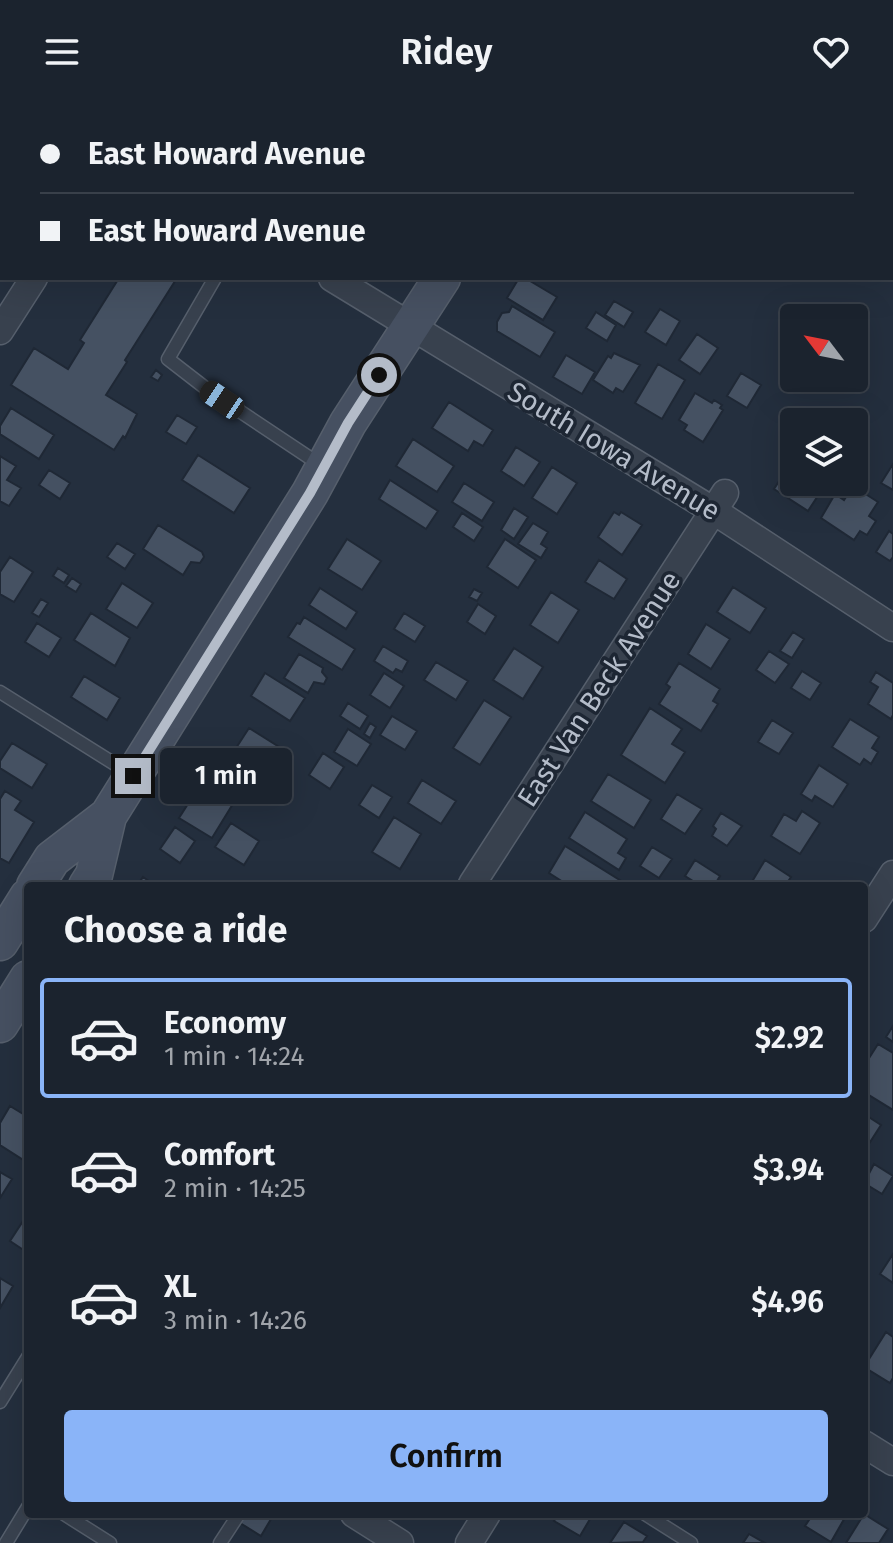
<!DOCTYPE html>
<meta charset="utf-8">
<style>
body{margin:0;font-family:"Fira Sans",sans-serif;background:#282f3a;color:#f1f3f6;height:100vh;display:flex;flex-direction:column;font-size:30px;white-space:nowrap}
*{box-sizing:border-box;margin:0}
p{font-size:26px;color:#a0a4aa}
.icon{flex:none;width:44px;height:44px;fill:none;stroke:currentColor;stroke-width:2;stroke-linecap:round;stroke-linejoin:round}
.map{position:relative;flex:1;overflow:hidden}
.panel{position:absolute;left:24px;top:778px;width:844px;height:636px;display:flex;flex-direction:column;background:#1b232e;border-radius:8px;box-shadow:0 8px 32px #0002,0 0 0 2px #39404a}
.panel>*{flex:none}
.guide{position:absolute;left:0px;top:0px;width:894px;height:176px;box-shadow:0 8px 32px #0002,0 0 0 2px #39404a;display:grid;align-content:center;height:176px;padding:0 40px;background:#1b232e}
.needle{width:52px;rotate:302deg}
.tools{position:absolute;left:780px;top:200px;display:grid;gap:16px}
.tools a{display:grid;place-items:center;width:88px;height:88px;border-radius:8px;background:#1b232e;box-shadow:0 8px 32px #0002,0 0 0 2px #39404a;font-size:40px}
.end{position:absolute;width:36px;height:36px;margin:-18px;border:10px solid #b4bcc9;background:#111;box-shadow:0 0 0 4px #111}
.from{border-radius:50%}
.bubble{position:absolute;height:56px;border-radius:8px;background:#1b232e;box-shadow:0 8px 32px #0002,0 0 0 2px #39404a;font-size:26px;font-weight:600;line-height:56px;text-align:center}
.car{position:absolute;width:24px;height:48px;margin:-24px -12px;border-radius:10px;box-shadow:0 0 6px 2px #0007;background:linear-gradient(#222 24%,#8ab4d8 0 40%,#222 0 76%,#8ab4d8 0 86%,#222 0)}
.guide b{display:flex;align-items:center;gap:28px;height:76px;font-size:30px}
.guide b+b{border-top:2px solid #39404a}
.guide i{width:20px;height:20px;background:#f1f3f6}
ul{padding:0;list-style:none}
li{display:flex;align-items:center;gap:24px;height:120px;margin:0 16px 12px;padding:0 24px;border:4px solid transparent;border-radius:8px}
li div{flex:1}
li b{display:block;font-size:30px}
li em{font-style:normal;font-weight:600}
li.on{border-color:#8ab4f8}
li>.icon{width:72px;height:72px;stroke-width:1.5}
h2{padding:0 40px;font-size:36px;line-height:96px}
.button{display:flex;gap:16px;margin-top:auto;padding:16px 40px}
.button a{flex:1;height:92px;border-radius:8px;background:#8ab4f8;color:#111;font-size:32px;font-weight:600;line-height:92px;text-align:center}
header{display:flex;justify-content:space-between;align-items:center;height:104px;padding:0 40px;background:#1b232e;font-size:36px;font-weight:600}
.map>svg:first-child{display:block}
.building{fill:#455162;stroke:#1f2835;stroke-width:2}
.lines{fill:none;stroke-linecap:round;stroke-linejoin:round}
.service-casing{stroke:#565f6c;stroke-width:15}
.minor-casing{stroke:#565f6c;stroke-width:29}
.secondary-casing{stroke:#565f6c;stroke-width:39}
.path{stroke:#44595c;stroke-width:4;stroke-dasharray:6 6;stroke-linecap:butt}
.service{stroke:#38414e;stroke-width:12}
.minor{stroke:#38414e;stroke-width:26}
.secondary{stroke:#465061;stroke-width:36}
.route{stroke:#b4bcc9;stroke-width:10}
.labels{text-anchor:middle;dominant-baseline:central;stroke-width:7;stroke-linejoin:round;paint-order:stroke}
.street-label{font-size:28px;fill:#b4bcc9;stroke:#1d2633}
</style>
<header><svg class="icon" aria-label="menu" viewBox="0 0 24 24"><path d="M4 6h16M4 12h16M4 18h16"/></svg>Ridey<svg class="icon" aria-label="heart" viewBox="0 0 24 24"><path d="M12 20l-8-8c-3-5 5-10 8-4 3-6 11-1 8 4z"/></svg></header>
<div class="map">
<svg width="893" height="1439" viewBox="0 0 893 1439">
<rect width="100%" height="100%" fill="#242f3e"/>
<!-- building -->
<path class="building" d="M429,0h42l-43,2z
M646,0h33l4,2h-39z
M119,174h58l-52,82 2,2 -21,33 31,19 -12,24 -2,-2 -9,14 -103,-65 23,-37 34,21 16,-26 -4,-3z
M519,174h6l32,19 -14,23 -36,-22z
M614,197l19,11 -9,15 -19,-12z
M512,202l43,26 -15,25 -43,-26v-9l5,-9 7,-1z
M660,205l20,12 -14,24 -21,-13z
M596,208l20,13 -9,16 -21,-13z
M697,230l21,14 -18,26 -21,-14z
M614,249l26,12 -17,27 -7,-4 -3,5 -20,-13 15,-24 3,2z
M566,251l29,17 -13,22 -29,-17z
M658,260l27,16 -23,39 -27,-16z
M156,266l6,5 -4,6 -7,-4z
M741,269l20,12 -14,23 -20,-12z
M695,289l17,10 2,-3 8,5 -2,3 3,2 -20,32 -19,-12 3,-5 -8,-5z
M449,298l44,28 -10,16 -9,-5 -6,10 -36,-23z
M11,304l43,27 -15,24 -39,-25v-8z
M177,311l20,12 -11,17 -20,-12z
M854,332l10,7 -10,15z
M413,335l41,27 -17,26 -41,-26z
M516,343l24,15 -16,24 -23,-15z
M198,351l52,33 -16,25 -52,-33z
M0,352l16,10 -9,14 14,8 -12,18 -9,-5z
M794,354v24h26l5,3 -17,26 -34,-22z
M893,360v26l-12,-7z
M552,363l25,16 -20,31 -25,-16z
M49,366l21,13 -10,16 -21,-14z
M390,376l48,31 -12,18 -47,-30z
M464,379l30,19 -12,19 -30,-19z
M853,382l25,16 -9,14 7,5 -9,14 -7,-4 -6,9 -33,-22 14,-24 9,6z
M514,404l14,9 -14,22 -13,-9z
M614,408l5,3 2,-3 21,13 -20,30 -24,-18z
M462,409l21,14 -9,14 -21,-14z
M533,419l15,9 -7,12 6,4 -6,10 -23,-14z
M158,421l44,27 2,5 -4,6 -9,-1 -8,13 -40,-26z
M889,427l4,3v23l-3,4 -14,-9z
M347,435l34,22 -19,29 -34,-21z
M505,435l31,21 -18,28 -31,-21z
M117,439l18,11 -10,15 -18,-12z
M10,453l23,15 -19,30 -14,-8v-22z
M599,456l28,19 -13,20 -29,-17z
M58,464l11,7 -5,8 -11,-7z
M72,474l9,6 -5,8 -10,-6z
M122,479l31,20 -16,25 -31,-19z
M733,483l33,21 -16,25 -33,-21z
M320,484l37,24 -11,17 -37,-24z
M474,485l8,4 -5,8 -8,-4z
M551,488l28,18 -21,33 -28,-18z
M41,495l7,4 -9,14 -7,-4z
M478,500l18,12 -11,18 -18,-12z
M91,509l39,25 -15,28 -41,-26z
M404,509l21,13 -10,16 -21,-13z
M304,513l51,32 -13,21 -54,-33 9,-14 3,1z
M37,519l24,15 -12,19 -24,-15z
M706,520l24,15 -19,30 -23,-15z
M793,528l11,7 -12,19 -12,-7z
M383,542l25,15 -6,11 -6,-3 -3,4 -19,-12z
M514,544l29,19 -20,32 -30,-19z
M769,547l20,13 -14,19 -19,-13z
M299,550l24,14 -1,4 5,6 -3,6 -10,-2 -6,11 -24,-15z
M436,558l32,19 -12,19 -32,-20z
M679,559l41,26 -7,12 5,3 -17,27 -42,-27 11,-17 -4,-3z
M802,567l19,12 -11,17 -19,-12z
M876,568l17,11v32l-2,4 -23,-15 10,-17 -8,-5z
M265,569l40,25 -15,23 -39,-25z
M384,569l20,13 -14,22 -20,-13z
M84,572l36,22 -13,22 -36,-23z
M484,596l27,17 -31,48 -27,-17z
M348,599l20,13 -8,13 -20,-13z
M650,604l32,21 -10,15 13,8 -20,31 -44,-28z
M392,612l25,15 -12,19 -25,-15z
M850,615l29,18 -7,11 6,4 -7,12 -7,-5 -4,6 -28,-18z
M772,616l21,13 -14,21 -21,-12z
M370,619l6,4 -6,11 -6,-4z
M249,624l35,22 -24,37 -35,-22z
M348,625l23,15 -14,22 -23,-14z
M12,639l35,21 -15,24 -32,-20v-7z
M323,649l21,14 -14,22 -21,-14z
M819,661l29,19 -15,23 -18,-11 -3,5 -11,-7z
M207,670l32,20 -27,44 -33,-20z
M608,670l43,26 -17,28 -43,-27z
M422,676l34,21 -15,23 -33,-21z
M372,681l20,12 -13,21 -20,-13z
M5,687l16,10 -6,9 19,12 -25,41 -9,-5v-59z
M677,690l25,15 -17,25 -24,-15z
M802,707l18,12 -20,31 -29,-18 13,-22 12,7z
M585,708l42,27 -9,14 8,5 -7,12 -50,-32z
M721,709l21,13 -15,20 -15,-10 4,-7 -3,-3z
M394,713l27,17 -21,35 -28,-17z
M231,719l28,18 -15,24 -29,-18z
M175,723l20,14 -15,22 -20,-14z
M565,742l61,38 -2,2h-60l2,-2 -17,-11z
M652,743l20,12 -13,19 -19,-12z
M695,756l25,16 -6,10h-13l-16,-10z
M765,756l26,17 -6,9 -35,-1z
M143,773l13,9h-19z
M893,922v16l-7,-5z
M878,940l15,9v57l-29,-18v-26z
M10,1002l18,11v39l-3,5 -25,-16v-22z
M864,1010l17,11 -16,25h-1z
M874,1060l19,12 -11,18 -18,-11z
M0,1068l12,7 -12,19z
M25,1114l3,2v33l-18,-12z
M893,1150v29l-13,-9z
M0,1174l13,8 -13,22z
M886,1228l7,5v41l-3,5 -26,-16z
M246,1410h28l-13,22 -21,-13z
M558,1410h35l-13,22 -26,-15z
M813,1410h34l-16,28 -26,-16z
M864,1410l24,15 -9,14h-33z
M624,1418l23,14 -4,6 -33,1z
M749,1430l16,9h-22z"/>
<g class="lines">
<defs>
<path id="service" d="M215,174l-47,81 40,31 114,76
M0,588l129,81
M0,1298l28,-45
M64,1410l46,29
M645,1410l46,29
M6,1439l22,-36
M220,1439l19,-29"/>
<path id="minor" d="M55,0l3,2
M143,2l1,-2
M332,174l382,233 179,117
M0,227l34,-53
M472,780l253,-391
M864,815l29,-45
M864,1340l29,18
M354,1410l46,29
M469,1439l18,-29"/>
<path id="secondary" d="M551,2l1,-2
M35,782l17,-27 56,-43
M87,782l7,-11 14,-59 202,-323 38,-70 94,-145
M0,838l28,-45
M0,920l28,-45"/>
</defs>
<!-- service casing -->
<use href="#service" class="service-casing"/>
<!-- minor casing -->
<use href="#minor" class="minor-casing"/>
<!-- secondary casing -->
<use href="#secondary" class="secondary-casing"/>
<!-- path -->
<path class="path" d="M0,65h2"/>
<!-- service -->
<use href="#service" class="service"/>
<!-- minor -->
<use href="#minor" class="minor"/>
<!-- secondary -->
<use href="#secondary" class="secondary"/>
</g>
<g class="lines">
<!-- route -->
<path class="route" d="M133,672l177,-283 38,-70 31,-48"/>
</g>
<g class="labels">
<!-- street labels -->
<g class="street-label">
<text transform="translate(614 347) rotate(31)">South Iowa Avenue</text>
<text transform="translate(599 585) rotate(-57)">East Van Beck Avenue</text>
</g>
</g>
</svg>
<div class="tools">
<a><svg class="needle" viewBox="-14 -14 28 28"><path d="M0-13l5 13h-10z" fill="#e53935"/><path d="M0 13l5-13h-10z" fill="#a0a4aa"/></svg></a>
<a><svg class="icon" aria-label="layers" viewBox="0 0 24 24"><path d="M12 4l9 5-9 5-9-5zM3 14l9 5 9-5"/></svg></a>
</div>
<i class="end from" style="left:379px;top:271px"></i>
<i class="end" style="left:133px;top:672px"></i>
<div class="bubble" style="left:160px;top:644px;width:132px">1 min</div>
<i class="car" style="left:222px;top:296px;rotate:304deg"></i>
<div class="guide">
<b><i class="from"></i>East Howard Avenue</b>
<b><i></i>East Howard Avenue</b>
</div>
<section class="panel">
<h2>Choose a ride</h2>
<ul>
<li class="on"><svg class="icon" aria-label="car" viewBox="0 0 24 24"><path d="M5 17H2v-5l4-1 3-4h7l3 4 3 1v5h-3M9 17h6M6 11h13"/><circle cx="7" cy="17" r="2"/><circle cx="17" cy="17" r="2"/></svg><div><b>Economy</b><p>1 min · 14:24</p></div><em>$2.92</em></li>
<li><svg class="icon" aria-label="car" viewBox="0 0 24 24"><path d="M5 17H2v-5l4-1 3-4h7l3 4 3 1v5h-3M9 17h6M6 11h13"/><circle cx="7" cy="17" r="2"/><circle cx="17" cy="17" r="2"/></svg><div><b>Comfort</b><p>2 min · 14:25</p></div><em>$3.94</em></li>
<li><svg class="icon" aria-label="car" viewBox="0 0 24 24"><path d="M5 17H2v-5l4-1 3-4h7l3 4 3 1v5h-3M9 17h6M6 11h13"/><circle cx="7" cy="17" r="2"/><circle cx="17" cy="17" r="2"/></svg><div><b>XL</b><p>3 min · 14:26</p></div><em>$4.96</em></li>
</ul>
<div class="button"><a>Confirm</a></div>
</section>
</div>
